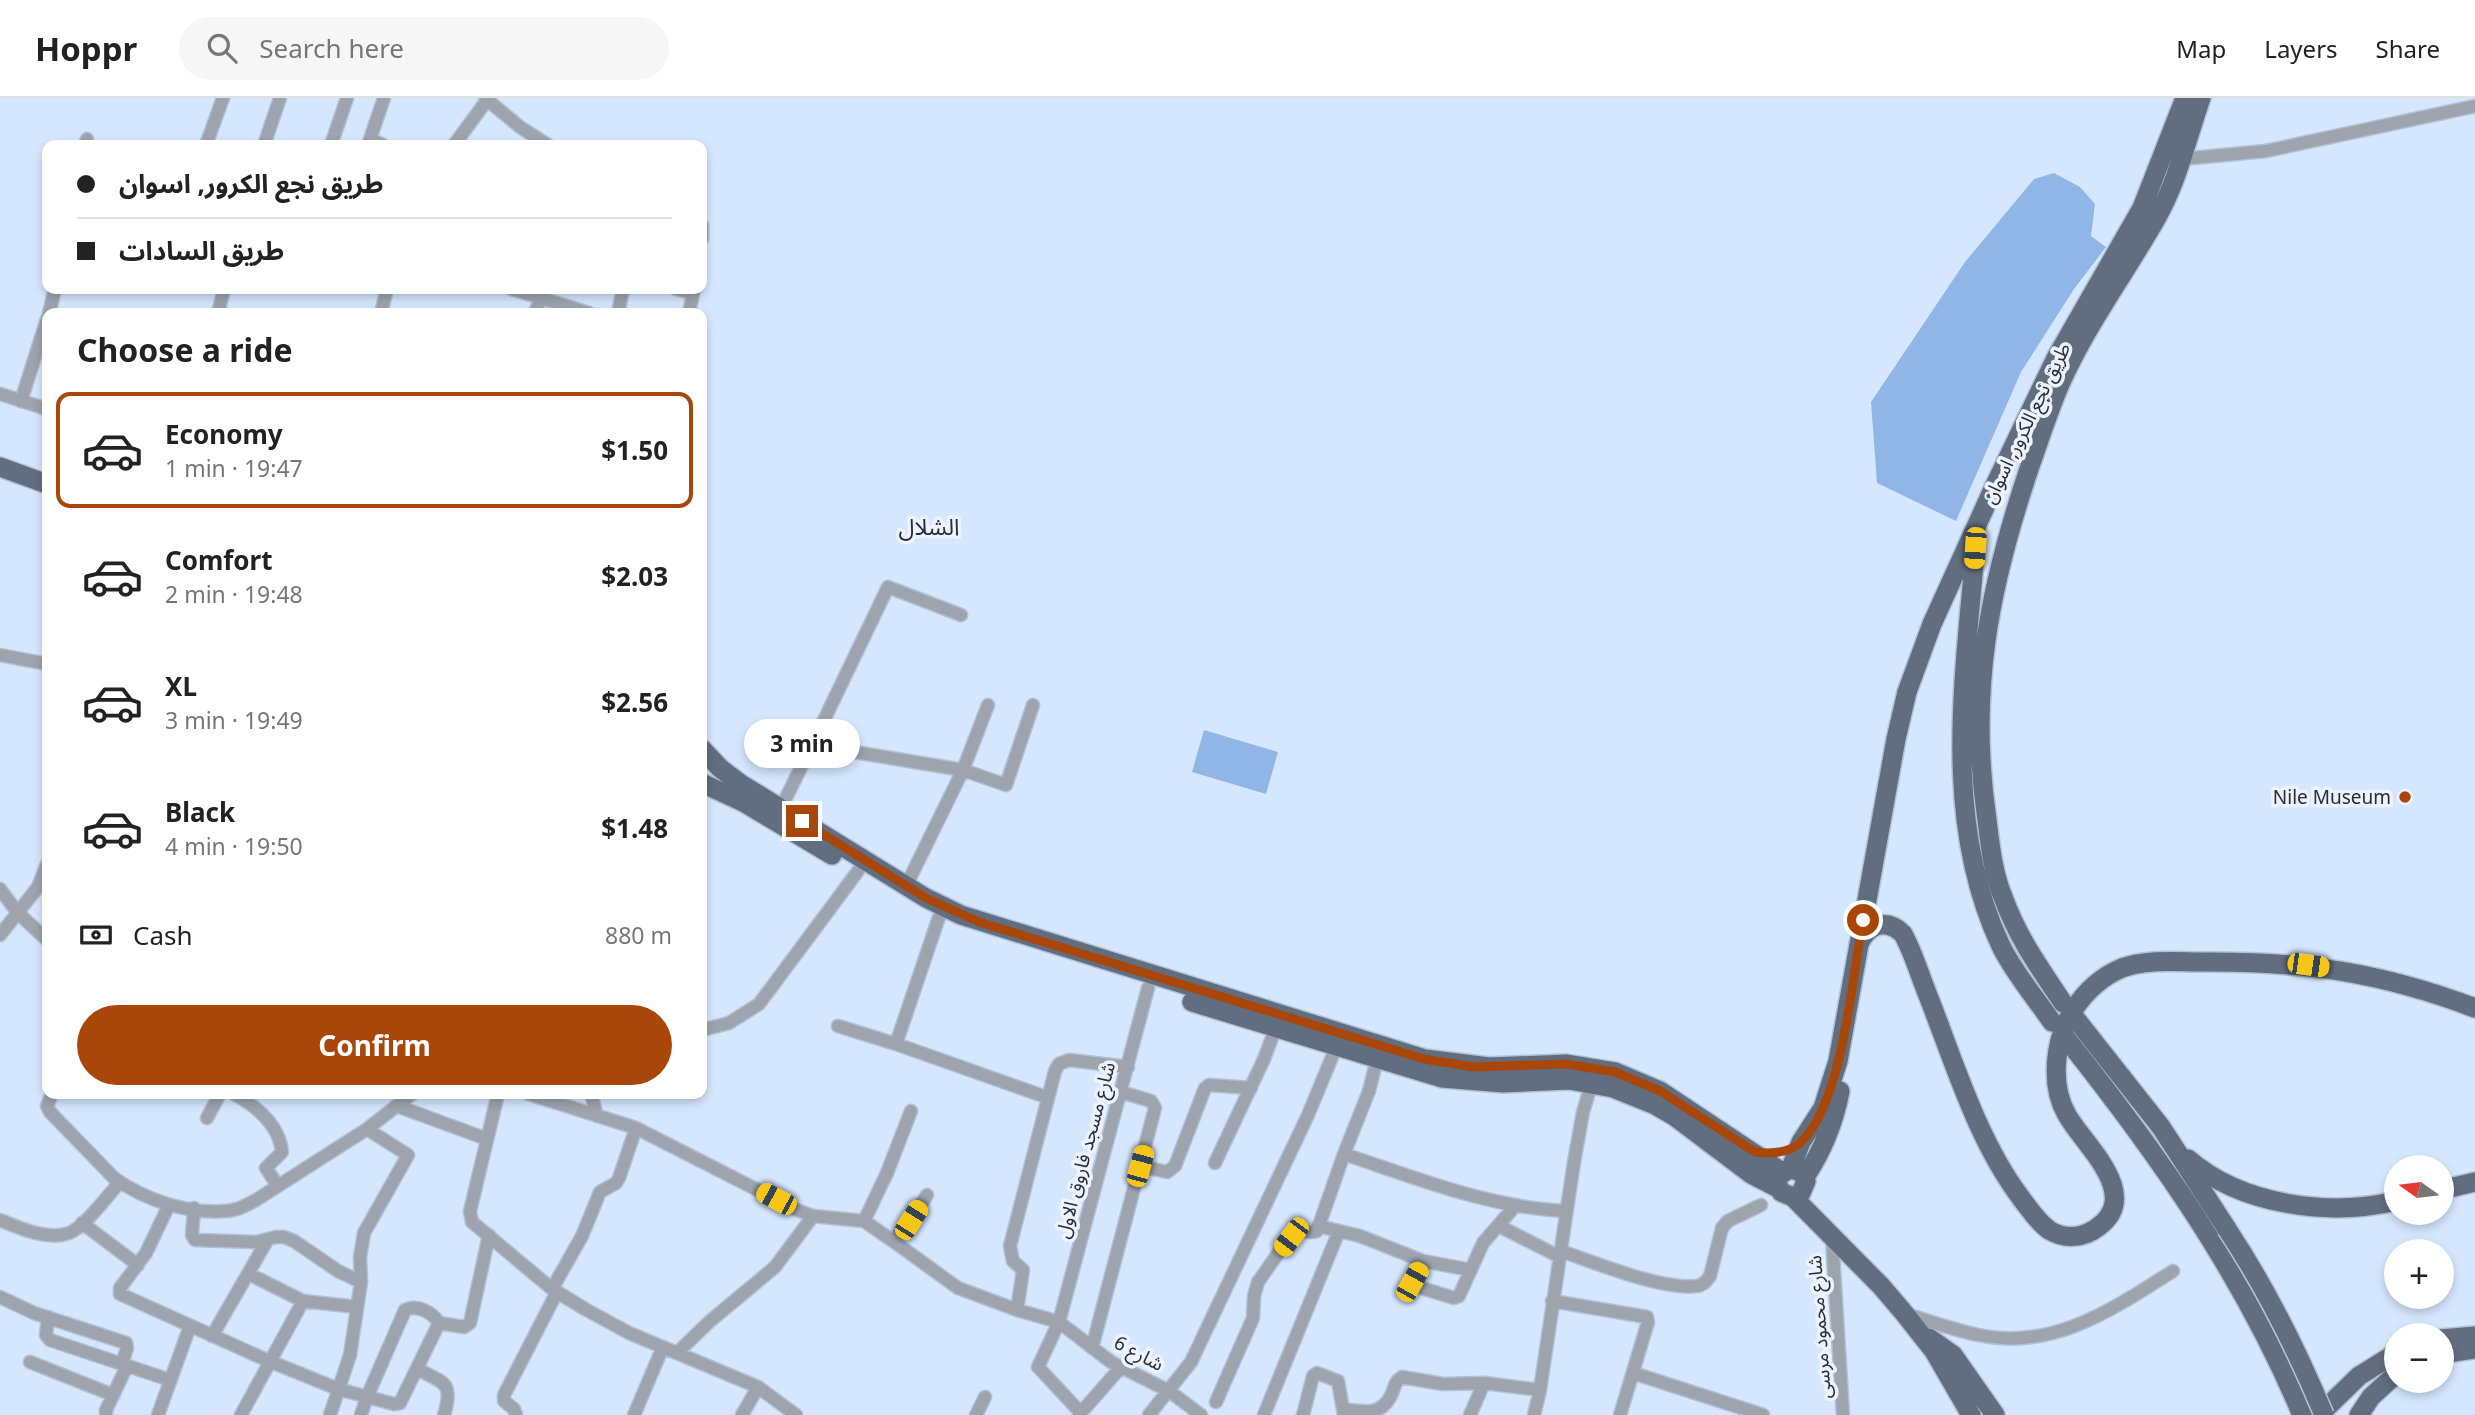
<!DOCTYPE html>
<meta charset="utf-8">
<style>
body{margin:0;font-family:"Noto Sans","Noto Sans Arabic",sans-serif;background:#f6f6f6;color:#222;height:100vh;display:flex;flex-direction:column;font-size:26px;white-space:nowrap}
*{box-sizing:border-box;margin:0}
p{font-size:23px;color:#767676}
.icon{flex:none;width:38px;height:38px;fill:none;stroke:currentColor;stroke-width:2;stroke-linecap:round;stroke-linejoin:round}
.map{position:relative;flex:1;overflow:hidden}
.side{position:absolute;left:42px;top:210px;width:665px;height:791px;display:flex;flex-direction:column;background:#fff;border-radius:14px;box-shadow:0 4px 10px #0003}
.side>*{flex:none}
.top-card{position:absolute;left:42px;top:42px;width:665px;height:154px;border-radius:14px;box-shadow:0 4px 10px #0003;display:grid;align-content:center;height:154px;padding:0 35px;background:#fff}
.needle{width:46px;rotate:284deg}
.controls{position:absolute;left:2384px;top:1057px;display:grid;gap:14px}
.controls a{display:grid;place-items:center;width:70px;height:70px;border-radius:50%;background:#fff;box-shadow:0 4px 10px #0003;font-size:35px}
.end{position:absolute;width:32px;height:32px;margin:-16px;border:9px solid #a9470b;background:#fff;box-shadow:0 0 0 4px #fff}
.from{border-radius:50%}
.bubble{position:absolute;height:49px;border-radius:24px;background:#fff;box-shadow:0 4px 10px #0003;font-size:23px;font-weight:700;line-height:49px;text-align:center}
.car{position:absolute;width:21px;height:42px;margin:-21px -10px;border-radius:9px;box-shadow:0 0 5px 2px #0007;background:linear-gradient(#f5c518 24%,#345 0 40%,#f5c518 0 76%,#345 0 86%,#f5c518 0)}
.top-card b{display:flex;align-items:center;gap:24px;height:66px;font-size:26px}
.top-card b+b{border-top:2px solid #e0e0e0}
.top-card i{width:18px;height:18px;background:#222}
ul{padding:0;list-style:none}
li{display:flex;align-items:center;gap:21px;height:116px;margin:0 14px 10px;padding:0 21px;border:4px solid transparent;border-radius:14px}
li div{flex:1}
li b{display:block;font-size:26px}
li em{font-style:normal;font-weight:700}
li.selected{border-color:#a9470b}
li>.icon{width:63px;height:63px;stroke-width:1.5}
h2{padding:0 35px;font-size:32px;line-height:84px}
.pay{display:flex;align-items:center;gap:18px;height:77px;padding:0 35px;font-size:26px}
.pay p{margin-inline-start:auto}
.button{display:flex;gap:14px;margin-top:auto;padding:14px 35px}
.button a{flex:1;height:80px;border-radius:42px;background:#a9470b;color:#fff;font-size:28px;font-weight:700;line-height:80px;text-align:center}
header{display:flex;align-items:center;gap:42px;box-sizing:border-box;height:98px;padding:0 35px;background:#fff;border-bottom:2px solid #e0e0e0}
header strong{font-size:33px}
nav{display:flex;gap:38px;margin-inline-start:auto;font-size:24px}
.search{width:490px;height:63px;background:#f6f6f6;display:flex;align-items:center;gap:18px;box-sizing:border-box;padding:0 24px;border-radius:38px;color:#767676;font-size:26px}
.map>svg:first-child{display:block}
.green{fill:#90b6e8}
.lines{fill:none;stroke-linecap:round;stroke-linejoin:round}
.minor-casing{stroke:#b2c2d6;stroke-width:15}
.primary-casing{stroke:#b2c2d6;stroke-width:22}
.minor{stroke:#9da4ae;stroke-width:12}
.primary{stroke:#616e7f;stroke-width:19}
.primary-bridge-casing{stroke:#b2c2d6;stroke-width:22;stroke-linecap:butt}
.primary-bridge{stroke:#616e7f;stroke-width:19}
.route{stroke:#a9470b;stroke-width:9}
.poi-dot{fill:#a9470b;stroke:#ecf3fc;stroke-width:2.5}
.labels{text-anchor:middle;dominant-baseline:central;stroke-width:7;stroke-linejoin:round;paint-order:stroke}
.street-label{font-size:19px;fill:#262d35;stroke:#ecf3fc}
.poi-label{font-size:19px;fill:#262d35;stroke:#ecf3fc;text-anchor:end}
.quarter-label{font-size:23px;fill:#262d35;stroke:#ecf3fc}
</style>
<header>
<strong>Hoppr</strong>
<div class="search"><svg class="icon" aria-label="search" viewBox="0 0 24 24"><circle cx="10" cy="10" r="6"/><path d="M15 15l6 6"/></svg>Search here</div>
<nav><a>Map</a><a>Layers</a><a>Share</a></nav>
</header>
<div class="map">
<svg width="2475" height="1317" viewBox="0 0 2475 1317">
<rect width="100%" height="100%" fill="#d5e7fe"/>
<!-- green -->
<path class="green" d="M2054,75l26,14 15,17 -4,32 15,11 -32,42 -53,83 -65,149 -79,-38 -6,-81 94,-140 69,-83z
M1204,632l74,22 -12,42 -74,-22z"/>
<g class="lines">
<defs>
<path id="minor" d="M485,0l35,29 28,18
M370,41l13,6
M85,47l2,-6
M206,47l17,-47
M264,47l16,-47
M331,47l16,-47
M368,47l16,-47
M454,47l33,-45
M2182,61l84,-8 209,-45
M702,127v14
M512,191l77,24
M676,191l17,4
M49,215l6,-24
M218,215l6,-24
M381,215l6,-24
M535,215l9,-24
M618,215l5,-24
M689,215l5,-24
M0,296l47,15
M21,303l26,-82
M0,557l47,9
M812,647l76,-158 73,28
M781,710l31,-63 151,25 43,15 27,-80
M906,788l57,-116 25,-65
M0,791l17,23 30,28
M0,837l38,-48 9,-23
M838,928l58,18 43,-127
M702,932l27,-7 30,-19 99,-133
M896,946l150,53
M1377,961l-8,32 -25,63c72,24 146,54 223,57
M52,996l-5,12 3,6 64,66c31,22 73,36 111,33 12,0 21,-6 31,-11l111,-71 45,-35
M234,996c22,12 45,30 48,58l-16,16 12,18
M498,996l-28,117 2,11 80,67 33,20 44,24 129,54 38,28
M529,996l107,34 161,82 16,6 51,5
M591,996l6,22
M397,1008l90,33
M207,1020l13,-24
M1215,1065l49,-104 12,-32
M1140,1068l27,6 8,-6 30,-78 4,-3 42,3
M927,1097l-16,25 -18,21 65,47 59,22 42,12 52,40 58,29 32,24
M169,1107l-23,48 -26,35v6l149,67 69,28 56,15 6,-1 39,-80 25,4 6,-4 19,-88
M194,1110l-2,27 3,5 62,2 19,-5h8l10,4 44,30 23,11
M0,1122c19,8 48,21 69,13 16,-6 39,-38 51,-51
M82,1125l56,42
M1318,1128l42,10 63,25 48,9
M1499,1128l61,31
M1832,1139l11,178
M893,1143l-29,-20 23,-48 24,-62
M1561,1153c35,12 100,39 136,35 7,-1 9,-5 13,-10l12,-48 6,-7 33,-16
M1423,1163l-11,21v3l42,13 5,-2 24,-53 32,-37
M552,1191l30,-53 18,-44 16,-9 3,-5 17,-50
M0,1199l34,16 92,30 1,5 -5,16
M303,1203l54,6
M1552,1203l95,16 1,5 -28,93
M1017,1212l6,-40 -10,-9 -3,-15 45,-175 4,-7 10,-4 59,7
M1906,1216c23,7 48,16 72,21 75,16 135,-26 195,-64
M48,1219l-2,18 4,5 120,40
M212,1238l56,-97
M1092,1250l63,-240 -4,-7 -30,-9
M677,1255l32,-31 66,-55 38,-51
M30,1264l83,33
M417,1271c27,14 37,13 27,46
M1633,1275l130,42
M1216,1304l37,-84 1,-22 4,-14 35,-50c8,-5 15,3 24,-1l27,-77
M1344,1311c24,4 40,6 49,-18 2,-7 3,-10 9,-14l41,7 41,-1 56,7
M1081,1315l-43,-46 21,-45 89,-334
M106,1317v-5l21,-44
M158,1317l32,-89
M241,1317l62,-114 -54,-27
M330,1317l20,-60 11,-73 -1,-25 4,-24 44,-78 -41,-26
M361,1317l6,-18 38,-87c12,-6 27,2 34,13
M516,1317l-2,-6 -10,-8v-6l53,-103
M634,1317l29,-68
M742,1317l16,-28
M976,1317l9,-18
M1079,1317l42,-48
M1149,1317l42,-53 117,-247 29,-70
M1264,1317l75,-184
M1303,1317l10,-39 4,-3 21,8 6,34
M1470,1317l14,-32
M1534,1317l6,-25 34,-228 9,-50 9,-30"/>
<path id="primary" d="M0,369l47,17
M1976,443c-11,134 -35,278 25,405 13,27 34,51 51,76
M702,651l19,20 20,15 185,114 35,17 464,144 64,8 77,-3 49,8 45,19 122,81
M702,685l43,20 87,52
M1859,846c9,-19 27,-27 44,-10 10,18 16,39 24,59 27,68 50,147 94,205 8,11 17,24 28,32 16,10 35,8 49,-3 45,-33 -15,-83 -31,-112 -18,-31 -12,-78 7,-106 12,-18 29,-33 48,-41 24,-9 54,-6 79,-6 101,-1 179,10 274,46
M1192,904l250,76 61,5 66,-3 44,8 42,17 19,11 77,58 27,14
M2063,905c-24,-36 -45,-65 -60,-106 -10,-24 -13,-52 -16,-77 -19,-128 2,-233 43,-354 10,-28 19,-57 31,-84 26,-58 65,-110 96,-165 21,-37 30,-79 44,-119
M2075,920l86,109 66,102
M2065,939c94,118 179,239 237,378
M2188,1061c53,46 140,58 208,42
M1791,1070l10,-26 22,-34 15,-47 58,-322 11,-47 25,-68 63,-139 61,-127 86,-150 43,-110
M1805,1079c18,-27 29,-54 35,-86
M2441,1092l34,-8
M1793,1099l8,-4 5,-12 -4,-8 -11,-5 -11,7 -3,8 4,9 12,5 88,89 23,27 30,38 37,64
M1929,1240l24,17 42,60
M2441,1241l34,-3
M2441,1256l34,-5
M2319,1317l40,-39 37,-23
M2359,1317l12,-18 25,-23"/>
</defs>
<!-- minor casing -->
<use href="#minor" class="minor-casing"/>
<!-- primary casing -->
<use href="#primary" class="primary-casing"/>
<!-- minor -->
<use href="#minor" class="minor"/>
<!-- primary -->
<use href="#primary" class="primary"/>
<defs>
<path id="primary-bridge" d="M2227,1131c39,59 70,121 97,186"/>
</defs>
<!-- primary-bridge casing -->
<use href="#primary-bridge" class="primary-bridge-casing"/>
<!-- primary-bridge -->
<use href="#primary-bridge" class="primary-bridge"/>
</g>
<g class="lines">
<!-- route -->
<path class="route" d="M802,723l124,77 53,24 445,137 49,8 93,-3 49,8 45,19 95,61c15,2 34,1 46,-10 42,-39 51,-165 62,-222"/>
</g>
<!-- markers -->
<circle class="poi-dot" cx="2405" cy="699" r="7"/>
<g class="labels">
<!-- street labels -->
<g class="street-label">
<text transform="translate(2026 325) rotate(-64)">طريق نجع الكرور, اسوان</text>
<text transform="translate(1085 1052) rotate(-75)">شارع مسجد فاروق الاول</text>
<text transform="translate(1819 1229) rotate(-94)">شارع محمود مرسى</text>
<text transform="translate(1139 1255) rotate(28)">شارع 6</text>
</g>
<!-- poi labels -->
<g class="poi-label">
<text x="2391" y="699">Nile Museum</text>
</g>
<!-- quarter labels -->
<g class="quarter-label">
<text x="929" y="428">الشلال</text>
</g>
</g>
</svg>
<div class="controls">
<a><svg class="needle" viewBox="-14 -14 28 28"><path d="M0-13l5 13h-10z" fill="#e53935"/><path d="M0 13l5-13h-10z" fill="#767676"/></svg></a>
<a>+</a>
<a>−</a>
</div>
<i class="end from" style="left:1863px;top:822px"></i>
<i class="end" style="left:802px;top:723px"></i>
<div class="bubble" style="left:744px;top:621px;width:116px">3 min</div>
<i class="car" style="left:1975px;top:450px;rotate:184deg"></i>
<i class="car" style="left:2308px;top:867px;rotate:98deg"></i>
<i class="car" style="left:1140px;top:1068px;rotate:15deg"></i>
<i class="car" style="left:776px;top:1101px;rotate:298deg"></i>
<i class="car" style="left:911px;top:1122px;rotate:32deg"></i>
<i class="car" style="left:1291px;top:1139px;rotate:217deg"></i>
<i class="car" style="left:1412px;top:1184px;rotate:29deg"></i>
<div class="top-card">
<b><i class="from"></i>طريق نجع الكرور, اسوان</b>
<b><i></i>طريق السادات</b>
</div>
<section class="side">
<h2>Choose a ride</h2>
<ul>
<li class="selected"><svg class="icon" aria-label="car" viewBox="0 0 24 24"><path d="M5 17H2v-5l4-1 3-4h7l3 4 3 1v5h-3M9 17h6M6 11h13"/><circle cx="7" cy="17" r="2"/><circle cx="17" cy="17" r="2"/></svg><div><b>Economy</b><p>1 min · 19:47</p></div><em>$1.50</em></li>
<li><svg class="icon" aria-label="car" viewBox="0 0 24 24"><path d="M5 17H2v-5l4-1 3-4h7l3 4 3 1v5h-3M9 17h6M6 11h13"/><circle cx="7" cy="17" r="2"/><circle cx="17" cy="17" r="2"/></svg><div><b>Comfort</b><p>2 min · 19:48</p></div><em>$2.03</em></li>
<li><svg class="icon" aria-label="car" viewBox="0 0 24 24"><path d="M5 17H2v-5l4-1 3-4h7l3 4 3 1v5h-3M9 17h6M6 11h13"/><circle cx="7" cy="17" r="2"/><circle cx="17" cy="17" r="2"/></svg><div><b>XL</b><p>3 min · 19:49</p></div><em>$2.56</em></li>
<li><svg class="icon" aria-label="car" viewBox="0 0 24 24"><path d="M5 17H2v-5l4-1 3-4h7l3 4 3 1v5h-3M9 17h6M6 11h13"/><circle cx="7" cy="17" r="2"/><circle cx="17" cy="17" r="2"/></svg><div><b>Black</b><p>4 min · 19:50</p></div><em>$1.48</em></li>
</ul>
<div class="pay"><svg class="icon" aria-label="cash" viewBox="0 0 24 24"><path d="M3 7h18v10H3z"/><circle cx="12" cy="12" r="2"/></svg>Cash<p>880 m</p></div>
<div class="button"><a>Confirm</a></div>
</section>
</div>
